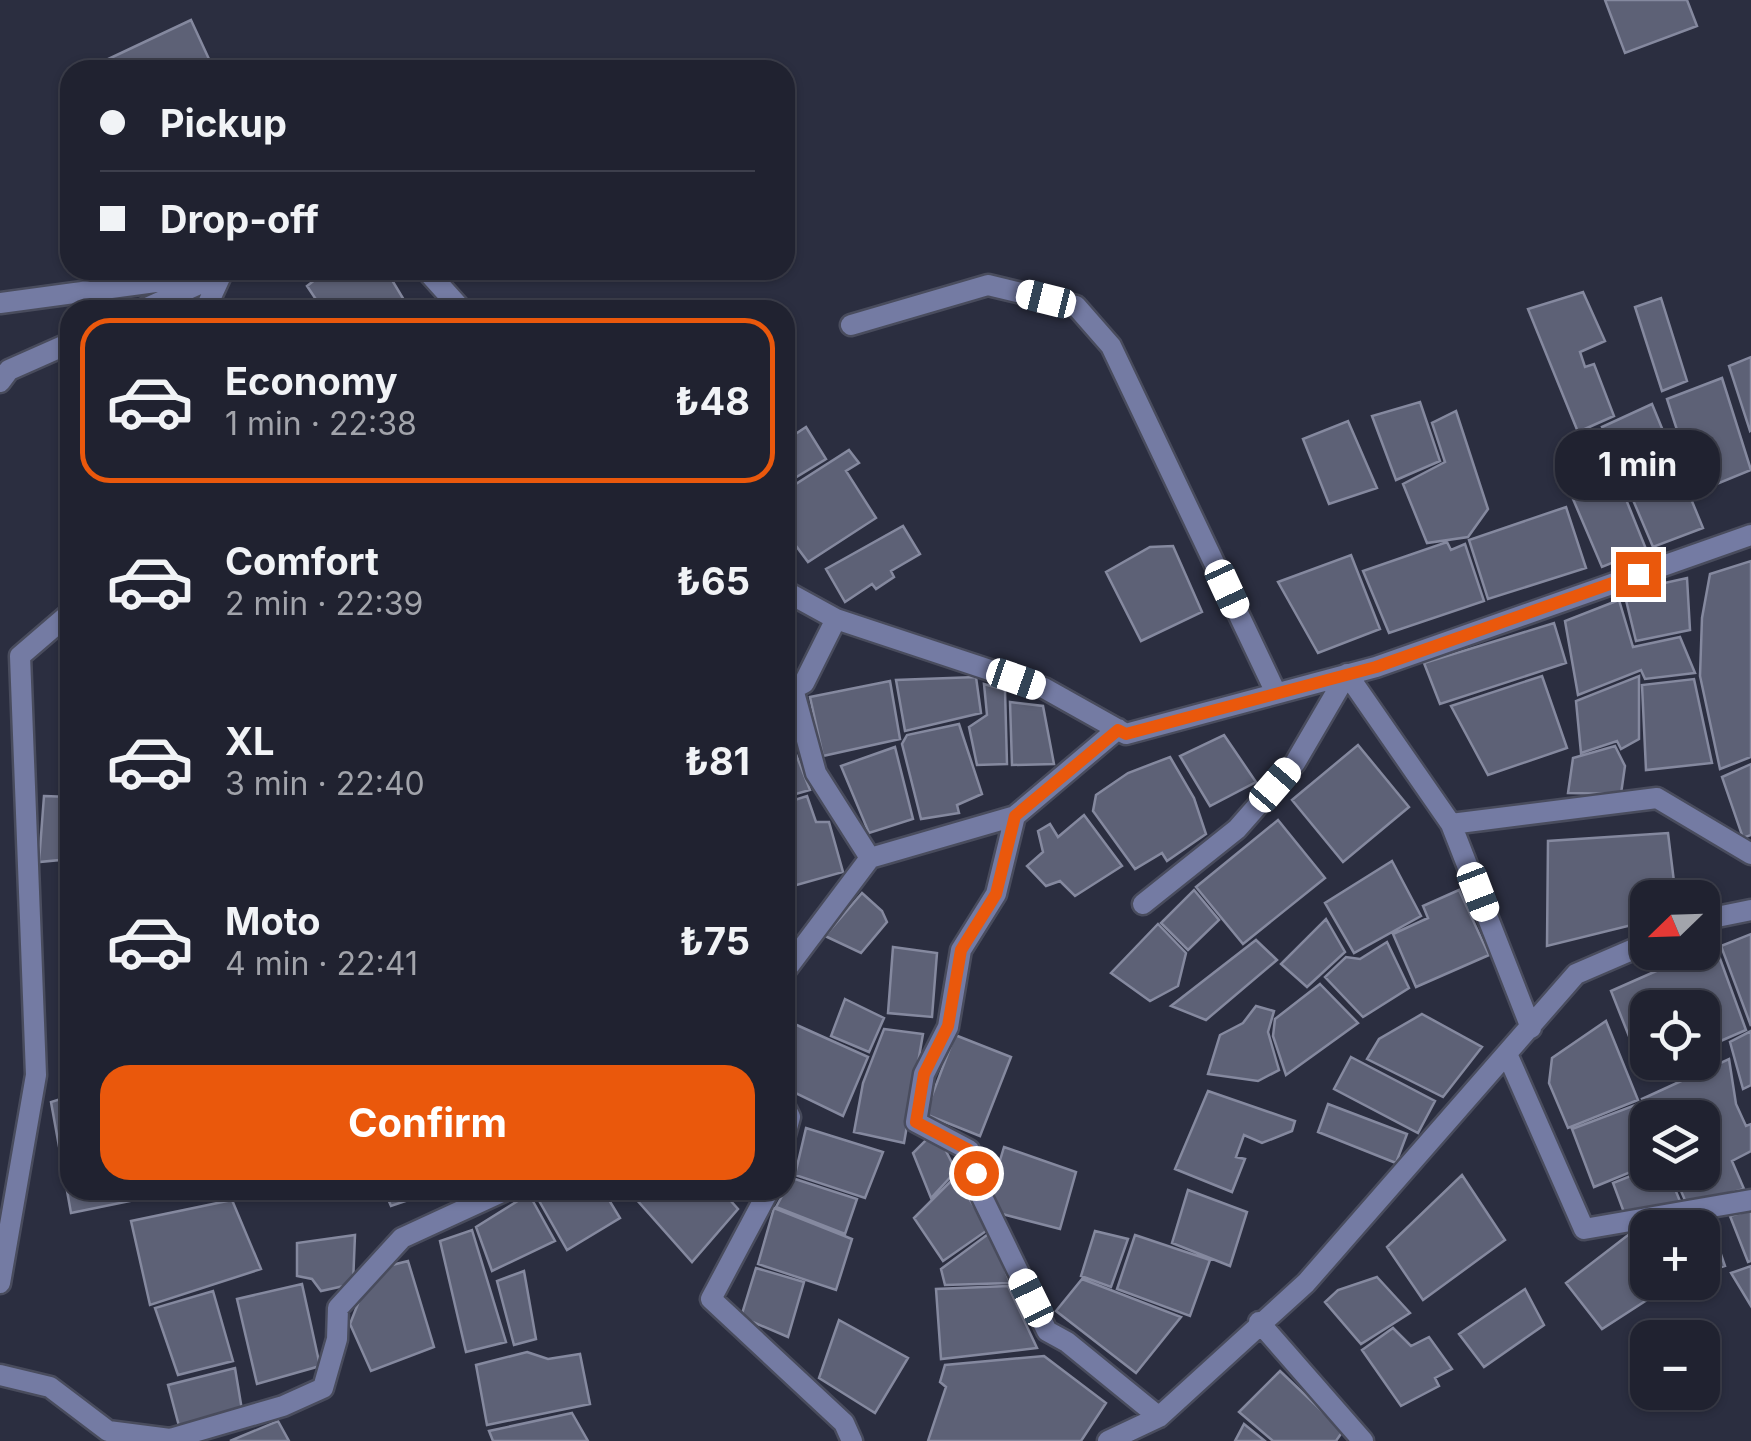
<!DOCTYPE html>
<meta charset="utf-8">
<style>
body{margin:0;font-family:Inter,sans-serif;background:#2d2f3c;color:#f1f3f6;height:100vh;display:flex;flex-direction:column;font-size:38px;white-space:nowrap}
*{box-sizing:border-box;margin:0}
p{font-size:32px;color:#a2a4ab}
.icon{flex:none;width:55px;height:55px;fill:none;stroke:currentColor;stroke-width:2;stroke-linecap:round;stroke-linejoin:round}
.map{position:relative;flex:1;overflow:hidden}
.side{position:absolute;left:60px;top:300px;width:735px;height:900px;display:flex;flex-direction:column;background:#202230;border-radius:30px;box-shadow:0 2px 8px #0004,0 0 0 2px #3d3f4c}
.side>*{flex:none}
.hud{position:absolute;left:60px;top:60px;width:735px;height:220px;border-radius:30px;box-shadow:0 2px 8px #0004,0 0 0 2px #3d3f4c;display:grid;align-content:center;height:220px;padding:0 40px;background:#202230}
.needle{width:65px;rotate:247deg}
.controls{position:absolute;left:1630px;top:880px;display:grid;gap:20px}
.controls a{display:grid;place-items:center;width:90px;height:90px;border-radius:20px;background:#202230;box-shadow:0 2px 8px #0004,0 0 0 2px #3d3f4c;font-size:50px}
.end{position:absolute;width:45px;height:45px;margin:-22px;border:12px solid #ea580c;background:#fff;box-shadow:0 0 0 5px #fff}
.from{border-radius:50%}
.bubble{position:absolute;height:70px;border-radius:30px;background:#202230;box-shadow:0 2px 8px #0004,0 0 0 2px #3d3f4c;font-size:32px;font-weight:700;line-height:70px;text-align:center}
.car{position:absolute;width:30px;height:60px;margin:-30px -15px;border-radius:12px;box-shadow:0 0 8px 2px #0007;background:linear-gradient(#fff 24%,#345 0 40%,#fff 0 76%,#345 0 86%,#fff 0)}
.hud b{display:flex;align-items:center;gap:35px;height:95px;font-size:38px}
.hud b+b{border-top:2px solid #3d3f4c}
.hud i{width:25px;height:25px;background:#f1f3f6}
ul{padding:18px 0 0;list-style:none}
li{display:flex;align-items:center;gap:30px;height:165px;margin:0 20px 15px;padding:0 20px;border:5px solid transparent;border-radius:30px}
li div{flex:1}
li b{display:block;font-size:38px}
li em{font-style:normal;font-weight:700}
li.active{border-color:#ea580c}
li>.icon{width:90px;height:90px;stroke-width:1.5}
.button{display:flex;gap:20px;margin-top:auto;padding:20px 40px}
.button a{flex:1;height:115px;border-radius:30px;background:#ea580c;color:#fff;font-size:40px;font-weight:700;line-height:115px;text-align:center}
.map>svg:first-child{display:block}
.building{fill:#5d6176;stroke:#85899f;stroke-width:2.5}
.lines{fill:none;stroke-linecap:round;stroke-linejoin:round}
.minor-casing{stroke:#494c5d;stroke-width:25}
.minor{stroke:#747ba3;stroke-width:20}
.route{stroke:#ea580c;stroke-width:12}
</style>
<div class="map">
<svg width="1751" height="1441" viewBox="0 0 1751 1441">
<rect width="100%" height="100%" fill="#2b2e40"/>
<!-- building -->
<path class="building" d="M1605,0h82l10,26 -72,27z
M191,20l23,50h-129z
M319,270h67l24,40h-87l-16,-24 14,-11z
M1583,292l22,49 -25,11 5,15 9,-3 20,52 -36,16 -50,-123z
M1661,298l26,83 -25,10 -27,-84z
M1751,357v73l-1,1 -21,-65z
M1722,378l29,92 -54,22 -30,-93z
M1420,402l20,59 -44,19 -24,-64z
M1652,404l51,124 -50,19 -51,-120z
M1456,411l32,98 -20,28 -41,6 -24,-59 42,-22 -13,-39z
M1348,421l29,67 -48,16 -26,-65z
M806,427l20,32 -41,25v-43z
M849,450l10,13 -13,8 30,47 -68,44 -23,-31v-40z
M1619,482l27,67 -44,18 -29,-68z
M1566,507l20,61 -98,31 -19,-59z
M903,526l17,28 -29,17 3,6 -18,12 -4,-5 -27,18 -19,-33z
M1447,542l4,8 14,-6 19,57 -95,32 -26,-62z
M1173,546l29,66 -61,29 -35,-69 44,-25z
M1351,555l29,74 -62,24 -40,-71z
M1751,561v196l-31,12 -20,-93 2,-58 8,-44z
M1687,578l3,52 -54,11 -12,-49z
M1619,600l14,47 47,-10 15,36 -50,6 -4,-9 -63,25 -13,-74z
M1554,623l12,40 -126,41 -16,-41z
M1542,676l25,72 -79,27 -37,-69z
M1639,676v63l-18,10 -4,-8 -36,12 -5,-52z
M976,677l5,36 -76,18 -9,-51z
M1694,679l18,84 -66,7 -4,-85z
M890,681l10,58 -77,17 -13,-59z
M984,684l21,6 2,74 -30,1 -8,-38 18,-12z
M1010,702l33,4 11,58 -42,1z
M959,724l23,70 -25,11 2,8 -38,6 -19,-75 5,-9z
M785,726l25,64 -25,7z
M1224,735l32,47 -46,24 -30,-50z
M1358,745l51,62 -66,55 -51,-62z
M1615,746l10,20 -4,28 -53,-1 5,-35z
M895,747l18,72 -44,14 -28,-67z
M1170,757l24,41 12,36 -39,27 -5,-8 -27,16 -42,-58 3,-16 32,-22z
M1751,764v71l-8,3 -21,-61z
M44,796l26,1v62l-31,3z
M807,796l9,26h13l14,50 -50,14 -8,-25v-58z
M1084,815l38,51 -47,30 -15,-15 -14,5 -19,-20 16,-14 -5,-21 12,-7 8,13z
M1278,820l47,58 -82,66 -47,-57z
M1668,833l8,65h-28v23l-101,25 1,-105z
M1392,861l29,55 -67,37 -29,-50z
M1194,890l25,30 -31,30 -27,-27z
M1459,890l30,65 -73,32 -23,-53 35,-16 -5,-12z
M862,893l20,18 5,11 -26,31 -36,-17z
M1326,919l19,33 -38,35 -26,-23z
M1158,924l28,29 -8,33 -28,15 -39,-28z
M1751,934v92l-30,-80z
M1256,940l21,20 -71,60 -35,-14z
M1387,942l22,46 -46,29 -38,-40 21,-20 14,2z
M1715,945l31,85 -44,19v-41h-54v54h22l-26,12 -33,-83z
M893,947l44,6 -5,64 -44,-4z
M1320,984l38,39 -72,52 -13,-39 2,-17z
M845,999l39,19 -15,34 -38,-16z
M1256,1006l18,5 -6,21 11,38 -21,11 -50,-7 12,-39 23,-12z
M1422,1014l60,33 -39,50 -76,-38 12,-20z
M1606,1021l32,79 -70,28 -19,-45 3,-25z
M790,1022l78,35 -25,59 -58,-28v-55z
M884,1029l39,5 -19,109 -50,-11 9,-49z
M1751,1031v54l-8,4 -13,-47z
M955,1035l56,22 -31,79 -55,-22z
M1351,1057l84,44 -17,32 -84,-44z
M1729,1059l7,45 10,22 5,-2v27l-19,10 12,28 -57,16 -14,-33h29v-54h-52l-8,-19z
M1208,1091l87,30 -3,10 -30,12 -18,-8 -8,22 9,2 -13,33 -57,-23z
M70,1096v94h59l1,11 -59,12 -20,-111z
M1328,1104l79,30 -11,29 -78,-31z
M1638,1104l10,22v39l-54,22 -22,-58z
M806,1128l77,24 -18,46 -70,-23z
M928,1138l13,3 15,30 -25,27 -18,-45z
M1004,1147l72,25 -16,57 -62,-16 -9,-16z
M1648,1169v3h20l14,34 -57,9 -12,-32z
M1462,1175l43,65 -82,60 -36,-53z
M955,1177l34,52 -46,32 -29,-43z
M792,1178l65,21 -12,35 -69,-27z
M384,1190h54l-47,16z
M533,1190h70l17,28 -53,32z
M628,1190h93l17,19 -46,53z
M1188,1190l59,22 -17,54 -58,-23z
M529,1194l26,47 -63,30 -16,-44z
M232,1200l29,69 -111,36 -19,-84z
M774,1208l78,31 -16,51 -78,-26z
M1751,1210v51l-3,1 -18,-46z
M1708,1217l17,49 -23,7v-45h-43z
M472,1230l34,112 -40,10 -26,-111z
M1095,1231l33,8 -17,48 -30,-11z
M991,1232l19,51 -65,2 -4,-16z
M1632,1232l16,22v28l22,3 -68,44 -36,-46z
M355,1235l-2,49 -32,7 -9,-12 -15,-3v-33z
M1135,1235l75,25 -20,56 -73,-27z
M408,1261l26,86 -63,24 -21,-47 9,-23 15,-19 18,-17z
M1751,1266v40l-20,-33z
M756,1268l48,14 -16,55 -47,-20z
M524,1271l12,68 -22,6 -17,-64z
M1377,1277l33,36 -49,31 -36,-42 13,-12z
M1082,1279l99,38 -45,56 -80,-62z
M302,1284l18,82 -63,18 -20,-85z
M1008,1286l29,62 -96,11 -5,-70z
M1525,1289l19,36 -60,42 -25,-33z
M213,1291l20,70 -55,14 -23,-67z
M839,1320l69,38 -33,55 -56,-35z
M1393,1328l18,18 18,-9 23,32 -17,9 4,8 -38,20 -39,-56z
M527,1352l21,7 32,-5 10,50 -103,21 -11,-60z
M1044,1356l62,47 -25,38h-153l18,-54 -6,-5 5,-17z
M235,1368l7,42 -63,16 -11,-41z
M1280,1371l63,60 -7,10h-63l-34,-29z
M572,1413l16,28h-95l-4,-10z
M278,1421l11,20h-59z
M1244,1424l21,17h-30z"/>
<g class="lines">
<defs>
<path id="minor" d="M426,270l36,40
M0,303l222,-30
M142,310l62,-28
M205,310l17,-37
M851,325l137,-40 88,21 35,40 165,347
M0,382l9,-12 61,-27
M785,591l51,28 208,69 82,46 250,-67 375,-132
M793,689l23,84 54,85
M785,693l19,-10 32,-64
M1118,729l-103,87 -19,78 -35,56 -13,77 -24,47 -8,48 53,28 13,47 65,134 20,11 92,75
M1451,824l80,204
M1143,904l94,-75 58,-66 52,-89 104,150 206,-26 94,56
M1702,920l49,-10
M785,971l85,-113 145,-42
M1508,1056l76,173 167,-29
M785,1107l5,10 -5,18
M769,1190l-58,109 133,124 8,18
M0,1283l36,-208 -16,-419 50,-43
M1259,1322l104,119
M0,1375l50,12 58,44 62,8 113,-33 40,-18 14,-49 1,-31 64,-70 104,-48
M1108,1441l51,-24 147,-134 270,-309 72,-31"/>
</defs>
<!-- minor casing -->
<use href="#minor" class="minor-casing"/>
<!-- minor -->
<use href="#minor" class="minor"/>
</g>
<g class="lines">
<!-- route -->
<path class="route" d="M976,1173l-7,-23 -53,-28 8,-48 24,-48 13,-76 35,-56 19,-78 103,-86 8,4 250,-67 262,-93"/>
</g>
</svg>
<div class="controls">
<a><svg class="needle" viewBox="-14 -14 28 28"><path d="M0-13l5 13h-10z" fill="#e53935"/><path d="M0 13l5-13h-10z" fill="#a2a4ab"/></svg></a>
<a><svg class="icon" aria-label="locate" viewBox="0 0 24 24"><circle cx="12" cy="12" r="6"/><path d="M12 2v4M12 18v4M2 12h4M18 12h4"/></svg></a>
<a><svg class="icon" aria-label="layers" viewBox="0 0 24 24"><path d="M12 4l9 5-9 5-9-5zM3 14l9 5 9-5"/></svg></a>
<a>+</a>
<a>−</a>
</div>
<i class="end from" style="left:976px;top:1173px"></i>
<i class="end" style="left:1638px;top:574px"></i>
<div class="bubble" style="left:1555px;top:430px;width:165px">1 min</div>
<i class="car" style="left:1046px;top:299px;rotate:284deg"></i>
<i class="car" style="left:1227px;top:589px;rotate:155deg"></i>
<i class="car" style="left:1016px;top:679px;rotate:109deg"></i>
<i class="car" style="left:1275px;top:785px;rotate:41deg"></i>
<i class="car" style="left:1478px;top:892px;rotate:159deg"></i>
<i class="car" style="left:1031px;top:1298px;rotate:334deg"></i>
<div class="hud">
<b><i class="from"></i>Pickup</b>
<b><i></i>Drop-off</b>
</div>
<section class="side">
<ul>
<li class="active"><svg class="icon" aria-label="car" viewBox="0 0 24 24"><path d="M5 17H2v-5l4-1 3-4h7l3 4 3 1v5h-3M9 17h6M6 11h13"/><circle cx="7" cy="17" r="2"/><circle cx="17" cy="17" r="2"/></svg><div><b>Economy</b><p>1 min · 22:38</p></div><em>₺48</em></li>
<li><svg class="icon" aria-label="car" viewBox="0 0 24 24"><path d="M5 17H2v-5l4-1 3-4h7l3 4 3 1v5h-3M9 17h6M6 11h13"/><circle cx="7" cy="17" r="2"/><circle cx="17" cy="17" r="2"/></svg><div><b>Comfort</b><p>2 min · 22:39</p></div><em>₺65</em></li>
<li><svg class="icon" aria-label="car" viewBox="0 0 24 24"><path d="M5 17H2v-5l4-1 3-4h7l3 4 3 1v5h-3M9 17h6M6 11h13"/><circle cx="7" cy="17" r="2"/><circle cx="17" cy="17" r="2"/></svg><div><b>XL</b><p>3 min · 22:40</p></div><em>₺81</em></li>
<li><svg class="icon" aria-label="car" viewBox="0 0 24 24"><path d="M5 17H2v-5l4-1 3-4h7l3 4 3 1v5h-3M9 17h6M6 11h13"/><circle cx="7" cy="17" r="2"/><circle cx="17" cy="17" r="2"/></svg><div><b>Moto</b><p>4 min · 22:41</p></div><em>₺75</em></li>
</ul>
<div class="button"><a>Confirm</a></div>
</section>
</div>
